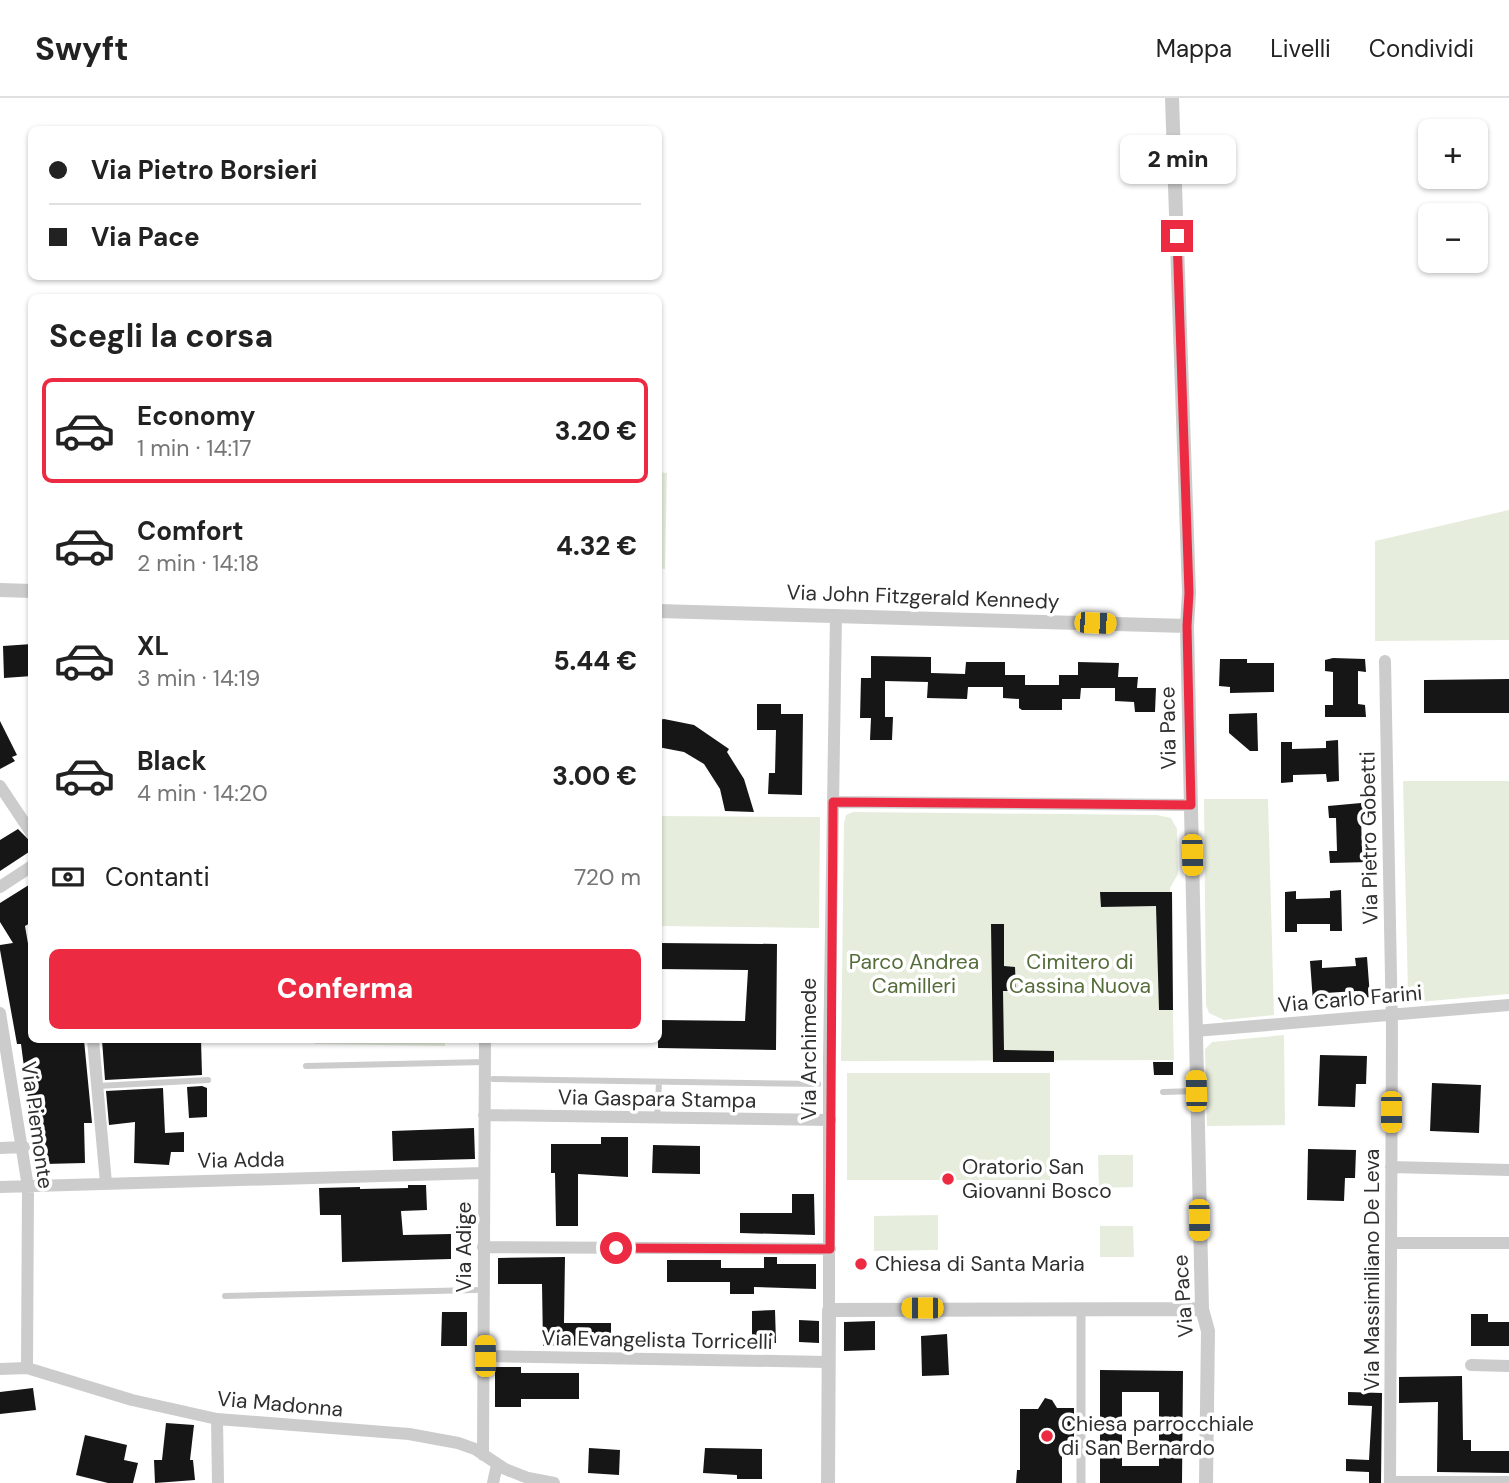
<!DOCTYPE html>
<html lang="it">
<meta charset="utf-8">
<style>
body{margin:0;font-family:"DM Sans",sans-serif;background:#f6f6f6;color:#222;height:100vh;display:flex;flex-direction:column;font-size:26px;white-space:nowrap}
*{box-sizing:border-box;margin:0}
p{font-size:23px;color:#767676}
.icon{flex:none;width:38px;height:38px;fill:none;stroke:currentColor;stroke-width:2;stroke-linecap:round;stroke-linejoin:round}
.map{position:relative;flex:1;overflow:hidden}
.side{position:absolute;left:28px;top:196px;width:634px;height:749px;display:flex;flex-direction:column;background:#fff;border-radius:10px;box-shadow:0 2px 5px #0004}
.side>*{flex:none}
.hud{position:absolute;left:28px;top:28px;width:634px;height:154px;border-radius:10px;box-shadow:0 2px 5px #0004;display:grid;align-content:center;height:154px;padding:0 21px;background:#fff}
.tools{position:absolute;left:1418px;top:21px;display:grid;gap:14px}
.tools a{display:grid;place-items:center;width:70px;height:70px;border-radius:10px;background:#fff;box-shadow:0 2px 5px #0004;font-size:35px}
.end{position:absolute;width:32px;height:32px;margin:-16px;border:9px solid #ec2b42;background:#fff;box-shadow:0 0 0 4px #fff}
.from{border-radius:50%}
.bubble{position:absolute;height:49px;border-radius:10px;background:#fff;box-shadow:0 2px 5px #0004;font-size:23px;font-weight:800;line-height:49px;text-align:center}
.car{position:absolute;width:21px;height:42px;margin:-21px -10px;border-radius:9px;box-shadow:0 0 5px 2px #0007;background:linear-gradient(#f5c518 24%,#345 0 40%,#f5c518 0 76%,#345 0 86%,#f5c518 0)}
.hud b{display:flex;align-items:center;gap:24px;height:66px;font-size:26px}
.hud b+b{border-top:2px solid #e0e0e0}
.hud i{width:18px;height:18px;background:#222}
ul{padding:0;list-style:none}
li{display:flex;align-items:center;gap:21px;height:105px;margin:0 14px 10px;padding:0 7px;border:4px solid transparent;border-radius:10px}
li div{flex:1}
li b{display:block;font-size:26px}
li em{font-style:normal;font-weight:800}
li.active{border-color:#ec2b42}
li>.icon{width:63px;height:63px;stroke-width:1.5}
h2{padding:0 21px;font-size:32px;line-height:84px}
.pay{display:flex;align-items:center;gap:18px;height:77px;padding:0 21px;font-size:26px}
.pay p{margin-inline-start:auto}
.cta{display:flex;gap:14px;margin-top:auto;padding:14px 21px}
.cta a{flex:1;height:80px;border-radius:10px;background:#ec2b42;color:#fff;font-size:28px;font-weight:800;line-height:80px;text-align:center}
header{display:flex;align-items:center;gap:42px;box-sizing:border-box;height:98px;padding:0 35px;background:#fff;border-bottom:2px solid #e0e0e0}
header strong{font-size:33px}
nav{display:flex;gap:38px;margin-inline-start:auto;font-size:24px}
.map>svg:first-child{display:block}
.green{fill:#e6eddc}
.building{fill:#161616;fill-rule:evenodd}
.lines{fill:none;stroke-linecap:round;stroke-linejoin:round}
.service{stroke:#ccc;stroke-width:6}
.pedestrian{stroke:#ccc;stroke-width:9}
.minor{stroke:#ccc;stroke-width:12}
.tertiary{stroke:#ccc;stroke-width:14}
.route{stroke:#ec2b42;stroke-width:9}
.poi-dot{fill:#ec2b42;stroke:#fff;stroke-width:2.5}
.labels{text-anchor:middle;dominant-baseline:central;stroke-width:7;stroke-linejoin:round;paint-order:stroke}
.street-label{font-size:21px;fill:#2f2f2f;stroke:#fff}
.park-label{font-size:21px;fill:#546c3a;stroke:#fff}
.poi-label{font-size:21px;fill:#2f2f2f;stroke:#fff;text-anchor:start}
</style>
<header>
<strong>Swyft</strong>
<nav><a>Mappa</a><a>Livelli</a><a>Condividi</a></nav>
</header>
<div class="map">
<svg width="1509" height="1385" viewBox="0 0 1509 1385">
<rect width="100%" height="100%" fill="#fff"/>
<!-- green -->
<path class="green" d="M658,374l9,1 -2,96 -7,-1z
M1509,412v130l-134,1v-100z
M1403,683h106v213l-90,8 -11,-9z
M1204,701h64l6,216 -50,5 -15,-7 -3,-8z
M853,714l304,3 14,3 6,11 1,45 -8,14 4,172 -333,1 3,-238 2,-8z
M658,718l162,1 -1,111 -161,-2z
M1284,937l1,90 -78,1 -2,-77 7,-7z
M315,942h130v6l-130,-2z
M847,975h203v107h-203z
M1098,1057h35v32l-34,1z
M938,1117v35l-64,1v-35z
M1100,1128h33l1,31h-34z"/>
<!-- building -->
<path class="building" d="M32,546v32l-28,2 -1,-32z
M871,558l60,1v16l34,1 1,-12h39v13h20v10h34v-10h19v-13l41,1 -1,14h20l-1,11h19l-1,24h-20l-1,-10 -19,-1v-13h-34l-1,11h-18v11h-40l-3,-2v-9l-16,-1v-11h-35l-1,12 -40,-1 1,-16 -43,-1v36h8l-1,23h-22l1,-22h-11l1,-40h10z
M1333,560l32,1 1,13 -8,-1v33l7,1 1,12h-41v-12h8v-33l-8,-1v-11z
M1220,561h27v4h27v29l-44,1v-6l-11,-1z
M1509,581v34h-85v-33z
M757,606h24v10h22l-1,81 -34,-1 1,-21h6l1,-43h-19z
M1257,615l1,38h-8l-21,-18v-19z
M664,621l30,6 35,24 -2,3 17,27 10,33 -29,-1 -5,-22 -16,-25 -20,-12 -26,-5v-27z
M0,623l17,34 -5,2 3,4 -15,8z
M1338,642l1,41 -12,1 -1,-8 -33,1v7l-12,1v-41h11v7l34,-1v-7z
M1361,705l7,2 1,12h-8l1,33h7l1,12 -40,1 -1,-12h8l-1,-33h-7l-1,-12z
M18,731l14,14v7l-32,21v-31z
M32,785v39l-7,4 7,41v73h52l8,83h-8l1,40 -41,1 -1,-45 -12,2 -10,-77h-4l-17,-94v-5l13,-2 -13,-21v-19z
M1341,792l1,41h-12v-7h-33v8h-12v-40l11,-1v8l34,-1v-7z
M1100,794h72l1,118h-14l-3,-104 -55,1z
M991,826h13v42l11,1 1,24h-13l1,59 50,1v11h-61z
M658,845l119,1 -1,106 -118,-2v-28l87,1 3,-51 -90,-1z
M1367,859l3,40 -12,2 -1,-8 -32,2v8l-12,1 -3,-41 12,-1v8l34,-2 -1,-8z
M102,942h99l1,35 -97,5z
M1320,957l47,1 -1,28h-10l-1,23 -37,-1z
M1153,964h20v13h-19z
M1432,985l49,2 -2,48 -49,-2z
M202,988l5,2v29l-18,1 -2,-31z
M163,990l2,45 19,-1v20h-13l-2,13 -35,-2 1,-41 -26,3 -3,-34z
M474,1030l1,31 -82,2 -1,-30z
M601,1039h27v40l-50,-3v52h-22l-1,-53h-4v-29h50z
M653,1047l47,1v28l-48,-1z
M1308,1051l48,1 -1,28h-10l-1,23 -37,-1z
M408,1087h18l1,25 -26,1 2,24 48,-1v25l-109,3 -1,-47h-21l-1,-27 41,-1v2l48,-1z
M792,1096h22l1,41 -75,-2v-20h52z
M565,1159l-1,66h47v22l-68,1 -1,-62h-44v-26z
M764,1159h13v7h39v25l-62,-2v7h-24v-12h-63v-22h54v8h43z
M775,1212l1,33 -24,1v-33z
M442,1214h25v34h-26z
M1471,1216h17v8h21v24h-38z
M799,1222l20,1v22l-20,-1z
M875,1223v29l-31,1v-29z
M947,1236l2,41 -27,1 -1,-40z
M495,1269h26v6h58v26h-58v8h-26z
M1100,1272l83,1 -1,112h-82zM1122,1294h37v74h-37z
M1462,1278l1,64h8v11h38v22l-72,-1 1,-70 -39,1v-26z
M33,1290l3,22 -36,4v-22z
M1348,1294l34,1 -1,90h-12v-11l-23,-1v-12l23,1 3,-54 -24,-1z
M1045,1300l7,2 5,8h17v41h-12v34h-46l1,-13h3v-61h18z
M166,1325l28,2 -4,35h3l2,20 -40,3 -1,-23h8z
M85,1337l42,10 -3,15 14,3 -5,20h-25l-32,-8z
M589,1350l31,2 -1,25 -31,-2z
M705,1350l57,1v30h-25v-4l-34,-2z"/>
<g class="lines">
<!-- service -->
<path class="service" d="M306,968l179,-4
M493,981l325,5
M98,988l110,-6
M1163,994l34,-1
M657,1020l2,-35
M225,1198l251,-6"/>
<!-- pedestrian -->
<path class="pedestrian" d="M1081,1385v-175"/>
<!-- minor -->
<path class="minor" d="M1385,563l7,368 -2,454
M0,688l32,48
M833,704l357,3
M0,789l32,-21
M0,915l28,174 -1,181
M1195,933l314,-26
M93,942l13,143
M484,1017l346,5
M0,1050l24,-1
M1391,1069l118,3
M0,1089l483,-14
M1391,1145h118
M483,1149l347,2
M829,1212v-251l7,-444
M485,1258l343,6
M1471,1267l38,1
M0,1271l27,-1 105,32 85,19 192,15 49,9 17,6 30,20 23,9 26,5
M217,1321l1,64
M483,1357l2,-415
M1390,1384h119
M493,1385l4,-18"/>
<!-- tertiary -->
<path class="tertiary" d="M1172,0l17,495 -2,33 15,683 6,22 -2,152
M0,492l32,1
M658,513l529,15
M828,1385l1,-173 373,-1"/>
</g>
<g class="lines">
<!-- route -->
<path class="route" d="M616,1150l214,1 3,-447 358,3 -4,-179 2,-33 -12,-357"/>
</g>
<!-- markers -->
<g class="poi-dot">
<circle cx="948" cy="1081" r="7"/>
<circle cx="861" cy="1166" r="7"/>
<circle cx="1047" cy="1338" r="7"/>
</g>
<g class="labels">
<!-- street labels -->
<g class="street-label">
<text transform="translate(923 499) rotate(2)">Via John Fitzgerald Kennedy</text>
<text transform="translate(1168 630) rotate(-91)">Via Pace</text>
<text transform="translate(1369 740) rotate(-91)">Via Pietro Gobetti</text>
<text transform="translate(1350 901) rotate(-5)">Via Carlo Farini</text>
<text transform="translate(809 951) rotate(-90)">Via Archimede</text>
<text transform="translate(657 1001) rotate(1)">Via Gaspara Stampa</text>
<text transform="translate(37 1027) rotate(82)">Via Piemonte</text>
<text transform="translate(241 1062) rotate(-1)">Via Adda</text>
<text transform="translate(464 1149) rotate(-90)">Via Adige</text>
<text transform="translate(1372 1172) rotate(-90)">Via Massimiliano De Leva</text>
<text transform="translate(1183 1198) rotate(-94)">Via Pace</text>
<text transform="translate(657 1242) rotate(1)">Via Evangelista Torricelli</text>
<text transform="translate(280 1306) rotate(5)">Via Madonna</text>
</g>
<!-- park labels -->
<g class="park-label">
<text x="914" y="864">Parco Andrea<tspan x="914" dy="24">Camilleri</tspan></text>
<text x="1080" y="864">Cimitero di<tspan x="1080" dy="24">Cassina Nuova</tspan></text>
</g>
<!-- poi labels -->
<g class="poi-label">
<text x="962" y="1069">Oratorio San<tspan x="962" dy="24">Giovanni Bosco</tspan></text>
<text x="875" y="1166">Chiesa di Santa Maria</text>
<text x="1061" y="1326">Chiesa parrocchiale<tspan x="1061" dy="24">di San Bernardo</tspan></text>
</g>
</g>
</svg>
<div class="tools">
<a>+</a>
<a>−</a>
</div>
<i class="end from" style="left:616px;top:1150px"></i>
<i class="end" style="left:1177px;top:138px"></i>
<div class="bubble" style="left:1120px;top:37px;width:116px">2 min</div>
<i class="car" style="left:1095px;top:525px;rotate:92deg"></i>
<i class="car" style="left:1192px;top:757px;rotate:179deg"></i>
<i class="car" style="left:1196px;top:993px;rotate:359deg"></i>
<i class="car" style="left:1391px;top:1014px;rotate:180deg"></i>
<i class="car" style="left:1199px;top:1122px;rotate:179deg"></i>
<i class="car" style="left:922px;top:1210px;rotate:270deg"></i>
<i class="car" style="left:485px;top:1258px;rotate:359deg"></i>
<div class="hud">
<b><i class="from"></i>Via Pietro Borsieri</b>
<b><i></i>Via Pace</b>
</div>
<section class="side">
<h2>Scegli la corsa</h2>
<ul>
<li class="active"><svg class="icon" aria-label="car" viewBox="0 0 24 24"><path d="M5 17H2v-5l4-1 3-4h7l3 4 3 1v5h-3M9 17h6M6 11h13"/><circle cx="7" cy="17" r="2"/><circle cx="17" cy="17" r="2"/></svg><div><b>Economy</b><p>1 min · 14:17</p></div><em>3.20 €</em></li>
<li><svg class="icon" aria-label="car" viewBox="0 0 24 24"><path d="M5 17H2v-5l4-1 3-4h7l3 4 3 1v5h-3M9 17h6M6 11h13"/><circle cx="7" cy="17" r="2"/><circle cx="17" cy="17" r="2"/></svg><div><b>Comfort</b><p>2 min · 14:18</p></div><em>4.32 €</em></li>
<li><svg class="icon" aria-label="car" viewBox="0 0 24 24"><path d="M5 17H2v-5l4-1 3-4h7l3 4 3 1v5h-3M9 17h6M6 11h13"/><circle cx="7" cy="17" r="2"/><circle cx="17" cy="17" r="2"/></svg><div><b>XL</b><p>3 min · 14:19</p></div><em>5.44 €</em></li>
<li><svg class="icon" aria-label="car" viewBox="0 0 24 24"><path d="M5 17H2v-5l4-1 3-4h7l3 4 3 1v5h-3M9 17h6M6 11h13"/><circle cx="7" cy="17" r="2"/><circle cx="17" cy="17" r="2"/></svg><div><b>Black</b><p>4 min · 14:20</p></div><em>3.00 €</em></li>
</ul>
<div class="pay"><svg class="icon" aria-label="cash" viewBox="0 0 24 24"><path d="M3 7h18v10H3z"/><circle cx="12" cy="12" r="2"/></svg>Contanti<p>720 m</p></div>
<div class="cta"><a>Conferma</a></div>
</section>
</div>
